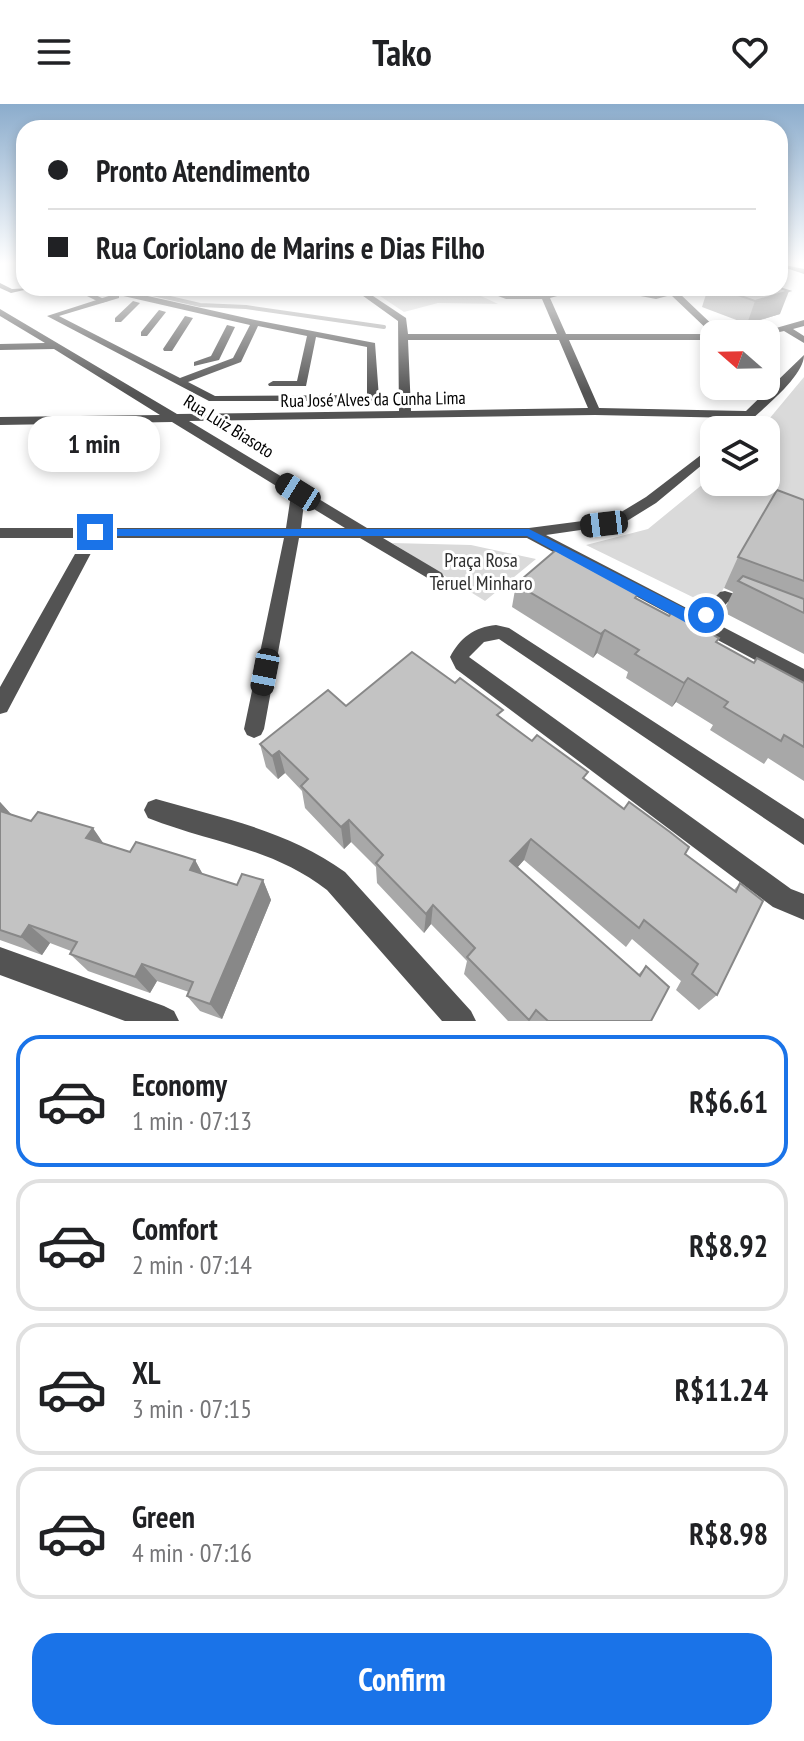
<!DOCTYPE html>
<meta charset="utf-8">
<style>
body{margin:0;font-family:"PT Sans Narrow",sans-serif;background:#f2f2f2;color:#202124;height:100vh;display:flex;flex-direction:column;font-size:30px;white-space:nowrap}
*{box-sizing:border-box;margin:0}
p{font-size:26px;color:#757577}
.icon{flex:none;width:44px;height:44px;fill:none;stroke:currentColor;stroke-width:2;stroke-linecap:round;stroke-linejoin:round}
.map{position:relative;height:917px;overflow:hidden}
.sheet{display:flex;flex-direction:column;background:#fff;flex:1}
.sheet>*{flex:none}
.banner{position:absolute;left:16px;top:16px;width:772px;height:176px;border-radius:24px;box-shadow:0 4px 12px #0003;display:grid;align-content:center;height:176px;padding:0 32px;background:#fff}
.needle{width:52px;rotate:290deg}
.fabs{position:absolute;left:700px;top:216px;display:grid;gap:16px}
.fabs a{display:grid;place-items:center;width:80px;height:80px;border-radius:16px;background:#fff;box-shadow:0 4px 12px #0003;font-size:40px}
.end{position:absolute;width:36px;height:36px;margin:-18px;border:10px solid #1a73e8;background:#fff;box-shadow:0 0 0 4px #fff}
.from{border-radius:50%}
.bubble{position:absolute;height:56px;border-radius:24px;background:#fff;box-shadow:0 4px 12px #0003;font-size:26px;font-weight:800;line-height:56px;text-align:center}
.car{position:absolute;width:24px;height:48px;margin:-24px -12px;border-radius:10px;box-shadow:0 0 6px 2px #0007;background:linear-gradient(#222 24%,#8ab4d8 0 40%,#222 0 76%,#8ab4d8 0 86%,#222 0)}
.banner b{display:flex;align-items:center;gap:28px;height:76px;font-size:30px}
.banner b+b{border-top:2px solid #e0e0e0}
.banner i{width:20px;height:20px;background:#202124}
ul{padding:14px 0 0;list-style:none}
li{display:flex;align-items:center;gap:24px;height:132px;margin:0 16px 12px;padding:0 16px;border:4px solid #e0e0e0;border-radius:24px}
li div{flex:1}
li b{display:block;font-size:30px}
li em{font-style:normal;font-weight:800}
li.on{border-color:#1a73e8}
li>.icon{width:72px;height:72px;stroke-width:1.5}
.primary-button{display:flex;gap:16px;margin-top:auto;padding:16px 32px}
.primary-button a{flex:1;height:92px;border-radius:24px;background:#1a73e8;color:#fff;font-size:32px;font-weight:800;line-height:92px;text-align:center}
header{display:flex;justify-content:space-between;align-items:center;height:104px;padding:0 32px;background:#fff;font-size:36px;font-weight:800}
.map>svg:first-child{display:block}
.green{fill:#dadada}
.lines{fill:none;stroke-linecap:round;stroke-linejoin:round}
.stream{stroke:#a1a1a1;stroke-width:4}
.lane{fill:#535353;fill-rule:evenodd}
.street{fill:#535353;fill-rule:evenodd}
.wall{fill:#a8a8a8}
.shaded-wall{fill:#888}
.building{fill:#c3c3c3;stroke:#888;stroke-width:2}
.route{fill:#1a73e8}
.labels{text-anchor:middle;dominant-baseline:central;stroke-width:6;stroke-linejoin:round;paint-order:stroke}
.far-street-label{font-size:18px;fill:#000;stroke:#fff}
.park-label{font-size:20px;fill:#313131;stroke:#fff}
</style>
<header><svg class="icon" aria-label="menu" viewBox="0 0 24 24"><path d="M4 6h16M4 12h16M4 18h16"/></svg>Tako<svg class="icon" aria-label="heart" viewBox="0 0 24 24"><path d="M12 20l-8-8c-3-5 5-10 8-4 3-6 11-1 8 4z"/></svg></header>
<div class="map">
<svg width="804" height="917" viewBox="0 0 804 917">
<rect width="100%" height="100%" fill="#fff"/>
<!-- green -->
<path class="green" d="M422,184h42l34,16 -60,-1 -34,9 -24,-16z
M804,273v159l-42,-15 -49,86 -127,-62 62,-16 66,-54v7h52v-52h-6z
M392,439l79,2 65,14 -51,42z"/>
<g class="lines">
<!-- stream -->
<path class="stream" d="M127,184l73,17 46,2 138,20"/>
<!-- lane -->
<path class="lane" d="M0,179l12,6 21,-1 -22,5 -11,-5z
M71,184h10l27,13 -7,2z
M725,487l26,8 3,4 -3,4 -5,1 -18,-6 -24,25h-10l-3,-4 3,-4 26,-27z"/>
<!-- street -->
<path class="street" d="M780,160l24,5v5l-24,-8z
M112,184l143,32 120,23 4,55 -6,3h-164l-162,-85 68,-22 -14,-5zM119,191l131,30 -17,33 -53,20 -121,-62 60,-18zM258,222l49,10 -10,45h-24l-5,3 1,2h37l10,-49 51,10v48l-152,1 -27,-14 53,-20z
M239,184h9l1,1 -4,2z
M352,184h9l45,30 2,16h149l-15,-35h-36l-29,-11 42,7 67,-7 -36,10 16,36h146l-41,-39 -15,4 -57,-11 57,5 24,-5h15l-16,5 41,39 2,2h-8v6h-145l30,68 147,3 58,-56c0,23 -47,58 -64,75h-13l11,-12 -143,-3 -406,6 178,107h162l84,-11 33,-20 68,-52v10l-58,48 -34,21 -76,11 258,134v17l-277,-148h-144l59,35 2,4 -8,6 -76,-45h-61l-35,191 -3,6 -7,3 -7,-3 -3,-6 40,-191h-185l-92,174 -7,2v-27l84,-149h-84v-10h286l5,-33 -119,-73 -172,3v-8l160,-2 -106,-66 -54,1v-6l45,-1 -45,-27v-7l177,105 222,-3 -1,-90zM408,236h151l29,68 -177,3zM304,399l41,25h-44z
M133,197l7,2 -19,19h-6v-4z
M159,206l7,2 -19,24h-6v-4z
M185,212l8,2 -21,33h-8l-1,-2z
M804,216v6l-11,3 11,7v7l-20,-12 -18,4 -11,-1z
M227,221l8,2 -16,33 -25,6v-4l17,-6z
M496,521l13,3 295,191v26l-305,-206 -15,3 -15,15 322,232 13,5v26l-31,-13 -317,-238 -6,-12c10,-19 24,-30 46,-32z
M156,695c66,19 133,32 189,73l126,139 5,10h-34l-115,-131c-56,-43 -116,-47 -179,-72l-4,-8 4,-8z
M0,843l164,59 10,5 5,10h-54l-125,-46z"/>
</g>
<!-- wall -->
<path class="wall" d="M708,184h72v26l-33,10 -45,-17z
M804,396v154l-81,-42 10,-20 -9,-4 14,-31z
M516,480l121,15 32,17 50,22 -2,4 37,21 50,20v98l-36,-23 -4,6 -54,-34 3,-5 -37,-23 -4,5 -46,-29 2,-6 -31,-19 -4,5 -81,-51z
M346,602l155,12 233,172 6,-7 -23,112 -18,15 -23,-20 5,-9 -49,-42 -6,8 -102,-87 -7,7 121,108 8,-9 5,55h-143l-44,-47 3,-13 -36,-37 -7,9 -47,-50 -1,-16 -25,-25 -7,7 -39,-41 -3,-17 -17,-18 -7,6 -12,-12 -6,-23z
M0,698l12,13 118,37 65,8 7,14 35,11 26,-5 8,20 -49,119 -22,-8 -13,-15 2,-4 -32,-11 -7,12 -62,-22 -18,-17 1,-3 -21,-8 -8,12 -42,-15z"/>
<!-- shaded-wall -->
<path class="shaded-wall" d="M789,187l-9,23 -33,10 8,-23z
M605,526l-8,23 -4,5 8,-24z
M688,574l-12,24 -4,5 12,-24z
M279,647l6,22 -7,6 -6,-23z
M0,698l17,19 -17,-3z
M349,716l2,22 -7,7 -3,-22z
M93,724l15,22 -22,-12z
M531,735l-7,21 -19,22 5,-21z
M195,756l11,20 -16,-10z
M263,776l8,20 -49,119 -12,-15z
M433,801l-2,19 -7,9 2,-19z
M29,821l21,18 -8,12 -21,-18z
M142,860l15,17 -7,12 -15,-16z"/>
<!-- building -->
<path class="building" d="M718,184h62l9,3 -34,10z
M777,386l27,10v81l-66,-24z
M556,446l82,44 -3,4 34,18 3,-4 47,26 -3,4 38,21 3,-5 47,25v64l-20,-12 -3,6 -57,-34 4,-5 -40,-24 -4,5 -49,-29 4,-4 -34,-20 -4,4 -85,-50z
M743,472l61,23v14l-66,-32z
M412,548l43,31 5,-5 43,32 -6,5 35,26 5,-6 51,37 -5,6 41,31 5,-7 41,30 19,15 -4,7 51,38 4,-9 23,18 -46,94 -25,-21 6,-10 -54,-44 -5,8 -108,-89 -21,22 130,115 6,-10 23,21 -18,34h-103l-12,-11 -7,10 -62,-63 8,-9 -42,-43 -7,9 -50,-51 7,-8 -34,-35 -8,7 -40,-41 7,-7 -29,-28 -7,5 -12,-12 68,-54 18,16z
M0,707l31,10 7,-9 55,16 -7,10 44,14 6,-10 46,14 13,4 -5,10 47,15 5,-11 21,6 -53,124 -23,-8 6,-14 -51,-18 -7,13 -65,-23 7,-12 -48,-17 -8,12 -21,-7z"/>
<!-- sky -->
<linearGradient id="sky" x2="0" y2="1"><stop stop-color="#8baccc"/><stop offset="0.55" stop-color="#fff"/><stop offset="1" stop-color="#fff" stop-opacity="0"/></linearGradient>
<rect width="804" height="289" fill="url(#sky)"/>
<!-- route -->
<path class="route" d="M90,425h439l169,86 8,-5 8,5 -10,12h-10l-167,-91h-432l-5,-1z"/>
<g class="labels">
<!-- far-street labels -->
<g class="far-street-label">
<text transform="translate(373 295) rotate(-1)">Rua José Alves da Cunha Lima</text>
<text transform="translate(229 322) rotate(32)">Rua Luiz Biasoto</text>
</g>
<!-- park labels -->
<g class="park-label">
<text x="481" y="456">Praça Rosa<tspan x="481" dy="23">Teruel Minharo</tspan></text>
</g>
</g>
</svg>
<div class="fabs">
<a><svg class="needle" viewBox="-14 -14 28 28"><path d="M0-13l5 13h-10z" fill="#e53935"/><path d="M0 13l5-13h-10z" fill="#757577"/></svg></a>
<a><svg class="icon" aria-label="layers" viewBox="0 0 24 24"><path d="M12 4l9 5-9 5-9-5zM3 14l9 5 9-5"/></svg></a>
</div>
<i class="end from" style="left:706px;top:511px"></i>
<i class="end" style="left:95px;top:428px"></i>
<div class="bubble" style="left:28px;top:312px;width:132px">1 min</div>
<i class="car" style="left:298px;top:388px;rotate:302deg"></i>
<i class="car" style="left:604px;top:420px;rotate:263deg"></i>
<i class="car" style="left:265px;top:568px;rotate:191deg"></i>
<div class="banner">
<b><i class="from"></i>Pronto Atendimento</b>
<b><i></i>Rua Coriolano de Marins e Dias Filho</b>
</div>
</div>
<section class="sheet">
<ul>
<li class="on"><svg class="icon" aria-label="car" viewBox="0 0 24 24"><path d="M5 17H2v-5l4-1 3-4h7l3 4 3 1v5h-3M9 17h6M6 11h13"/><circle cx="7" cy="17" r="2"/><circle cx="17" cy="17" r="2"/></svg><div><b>Economy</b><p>1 min · 07:13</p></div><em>R$6.61</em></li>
<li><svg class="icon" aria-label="car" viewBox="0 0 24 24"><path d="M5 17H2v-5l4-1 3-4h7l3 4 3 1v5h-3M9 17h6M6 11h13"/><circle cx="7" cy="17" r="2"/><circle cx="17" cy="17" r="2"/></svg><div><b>Comfort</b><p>2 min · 07:14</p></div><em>R$8.92</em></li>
<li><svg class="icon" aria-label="car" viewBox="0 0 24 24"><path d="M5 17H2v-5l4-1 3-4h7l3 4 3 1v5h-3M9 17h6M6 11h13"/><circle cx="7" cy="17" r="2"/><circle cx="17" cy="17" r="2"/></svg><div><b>XL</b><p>3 min · 07:15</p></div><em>R$11.24</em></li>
<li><svg class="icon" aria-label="car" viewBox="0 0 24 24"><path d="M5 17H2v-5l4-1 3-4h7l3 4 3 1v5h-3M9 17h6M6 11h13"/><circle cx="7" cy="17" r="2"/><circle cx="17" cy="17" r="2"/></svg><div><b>Green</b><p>4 min · 07:16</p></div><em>R$8.98</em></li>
</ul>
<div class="primary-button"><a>Confirm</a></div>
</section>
